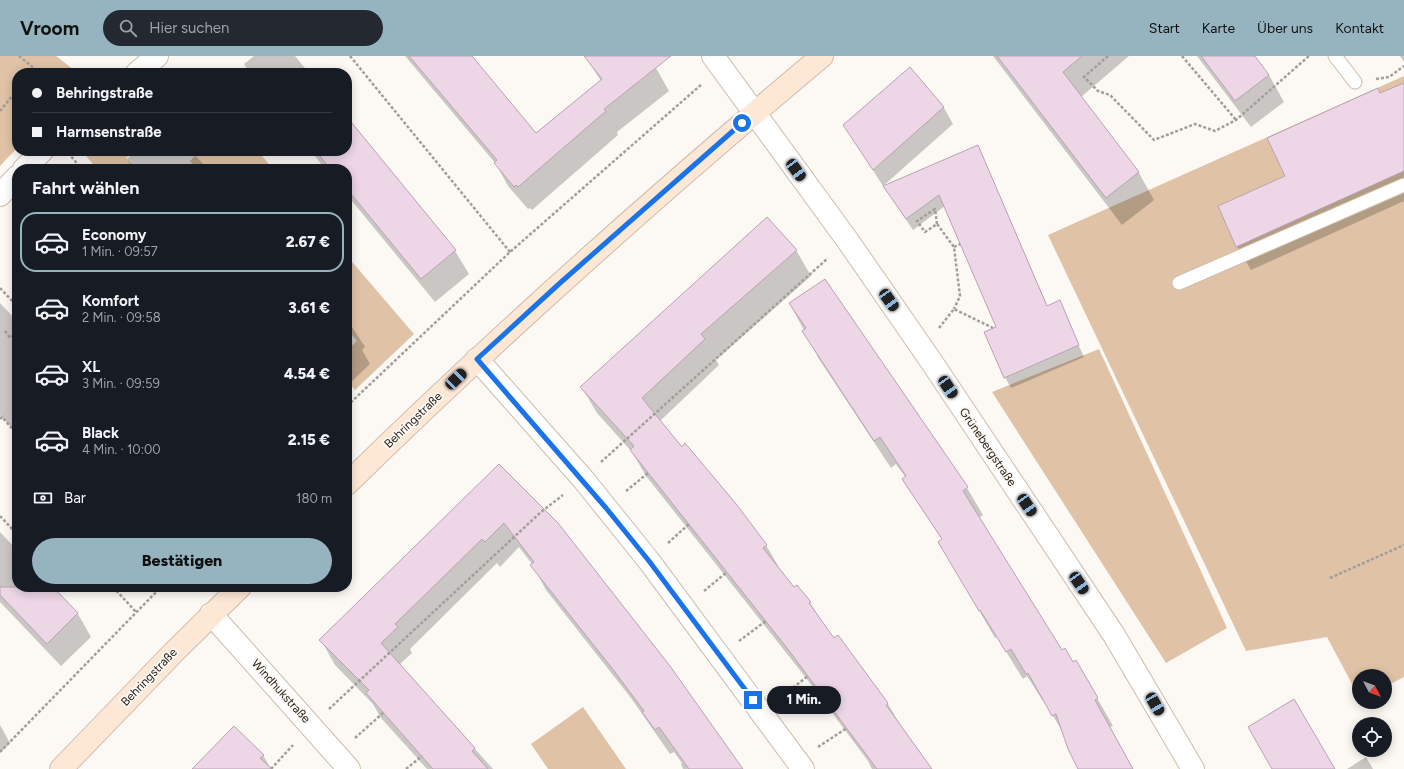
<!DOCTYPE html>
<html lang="de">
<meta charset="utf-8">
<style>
body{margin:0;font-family:Figtree,sans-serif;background:#242831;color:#f1f3f6;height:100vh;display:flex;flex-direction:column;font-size:15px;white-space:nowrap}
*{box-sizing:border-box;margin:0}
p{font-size:13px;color:#9ea1a6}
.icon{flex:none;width:22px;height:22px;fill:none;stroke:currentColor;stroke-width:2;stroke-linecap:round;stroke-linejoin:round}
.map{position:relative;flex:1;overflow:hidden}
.side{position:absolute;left:12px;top:108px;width:340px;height:428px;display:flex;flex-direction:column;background:#171b24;border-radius:16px;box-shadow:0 2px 10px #0003}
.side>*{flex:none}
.banner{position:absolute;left:12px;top:12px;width:340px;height:88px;border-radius:16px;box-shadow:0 2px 10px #0003;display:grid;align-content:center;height:88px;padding:0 20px;background:#171b24}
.needle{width:26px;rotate:131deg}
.controls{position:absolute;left:1352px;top:613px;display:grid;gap:8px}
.controls a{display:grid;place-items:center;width:40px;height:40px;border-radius:50%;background:#171b24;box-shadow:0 2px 10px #0003;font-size:20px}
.end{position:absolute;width:18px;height:18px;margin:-9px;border:5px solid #1a73e8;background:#fff;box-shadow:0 0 0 2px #fff}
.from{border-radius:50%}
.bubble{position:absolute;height:28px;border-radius:14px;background:#171b24;box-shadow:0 2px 10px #0003;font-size:13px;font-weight:800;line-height:28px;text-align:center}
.car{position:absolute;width:12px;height:24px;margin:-12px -6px;border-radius:5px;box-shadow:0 0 3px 1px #0007;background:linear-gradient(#222 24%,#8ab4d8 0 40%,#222 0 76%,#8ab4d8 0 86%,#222 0)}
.banner b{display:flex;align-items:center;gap:14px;height:38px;font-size:15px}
.banner b+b{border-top:1px solid #363941}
.banner i{width:10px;height:10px;background:#f1f3f6}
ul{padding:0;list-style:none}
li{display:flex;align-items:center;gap:12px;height:60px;margin:0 8px 6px;padding:0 12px;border:2px solid transparent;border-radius:16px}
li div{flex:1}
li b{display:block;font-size:15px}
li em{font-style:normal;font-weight:800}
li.current{border-color:#96b4bf}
li>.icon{width:36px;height:36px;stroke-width:1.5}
h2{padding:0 20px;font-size:18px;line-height:48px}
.pay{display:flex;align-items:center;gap:10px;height:44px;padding:0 20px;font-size:15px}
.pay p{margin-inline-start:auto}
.primary-button{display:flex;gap:8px;margin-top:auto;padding:8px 20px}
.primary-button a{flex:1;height:46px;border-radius:24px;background:#96b4bf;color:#111;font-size:16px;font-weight:800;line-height:46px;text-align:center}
header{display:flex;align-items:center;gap:24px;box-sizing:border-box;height:56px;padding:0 20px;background:#96b4bf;color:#111}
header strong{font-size:19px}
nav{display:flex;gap:22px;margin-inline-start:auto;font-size:14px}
.search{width:280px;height:36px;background:#242831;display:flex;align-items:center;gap:10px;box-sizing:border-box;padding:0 14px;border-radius:22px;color:#9ea1a6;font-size:15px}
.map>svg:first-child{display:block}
.green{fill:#e0c3a6}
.shadow{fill:#0003}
.building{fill:#edd6e6;stroke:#b9a3b2}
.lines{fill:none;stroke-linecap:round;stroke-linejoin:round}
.service-casing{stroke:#cfbcaa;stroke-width:15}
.minor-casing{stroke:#cfbcaa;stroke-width:24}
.secondary-casing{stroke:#cfbcaa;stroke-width:24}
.path{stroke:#a39e99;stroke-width:2.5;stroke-dasharray:3 2;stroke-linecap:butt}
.service{stroke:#fff;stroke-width:13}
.minor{stroke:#fff;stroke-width:22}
.secondary{stroke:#fde8d6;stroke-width:22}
.route{stroke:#1a73e8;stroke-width:5}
.labels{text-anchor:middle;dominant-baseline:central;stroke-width:3.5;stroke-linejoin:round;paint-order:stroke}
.street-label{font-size:12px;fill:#241d16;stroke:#fcf8f4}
</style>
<header>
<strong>Vroom</strong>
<div class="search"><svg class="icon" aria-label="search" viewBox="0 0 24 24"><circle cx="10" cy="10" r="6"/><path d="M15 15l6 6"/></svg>Hier suchen</div>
<nav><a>Start</a><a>Karte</a><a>Über uns</a><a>Kontakt</a></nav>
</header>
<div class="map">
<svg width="1404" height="713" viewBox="0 0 1404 713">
<rect width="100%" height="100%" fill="#fcf8f4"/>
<!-- green -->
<path class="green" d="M0,0h56l22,17h-61v75l-17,18z
M1404,20v601l-19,10v-11h-26v21l-32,-60 -81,14 -198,-416z
M82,95h52l-8,7 10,11h-39z
M193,95h65l15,18h-76l-7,-8 6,-6z
M347,200l67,78 -59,56 -8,-9v-31l10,-9 -10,-12 5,-6 -5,-6z
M1099,293l128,279 -61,35 -174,-271z
M583,651l43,62h-78l-17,-25z"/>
<!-- shadow -->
<path class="shadow" d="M254,0h41l14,17h-59l-6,-9z
M405,0h66l65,79 65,-54 -16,-25h61l10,12 13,23 -52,41 1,3 -86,75 -2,-2 -2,1 -20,-23 -12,-22z
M993,0h136l-48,41 58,76 15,27 -32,25z
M1197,0h57l15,19 15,27 -33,25z
M1400,0h4v6z
M910,13l34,39 9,16 -70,62 -39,-61z
M1404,28v117l-153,69 -14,-24 91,-129z
M347,63l108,132 14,23 -34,28 -88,-107v-26h-22l-14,-18h36z
M977,90l71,161 11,-5 25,55 -73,31 -6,-11 -8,-50 -52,-121 -32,24 -22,-33z
M135,95h56l17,18h-75l-6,-10z
M796,194l15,26 -95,84 3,5 -59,56 106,124 15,26 13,18 16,14 24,37 3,-3 51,67 14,24 29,41h-59l-4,-8 -65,-87 -157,-198 -14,-24 -35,-39 -15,-25z
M0,247l17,18v112l-17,-18z
M790,248l177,184 16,27 -4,3 83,133 11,12 3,-2 37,65 -3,1 23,42h-55l-15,-36 -19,-33 -1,1 -16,-25 -4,3 -26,-42 -2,1 -40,-69 -13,-29 -38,-61 2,-1 -10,-14 -5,4 -72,-109z
M347,263l18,28 -3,3 8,14 -23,22z
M499,409l243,304h-59l-2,-5 1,-1 -8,-11 -4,2 -39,-56 -85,-108 -14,-26 -13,-17 -19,20 -3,-4 -87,86 2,4 -13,12 94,104h-66l-46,-51 -8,-14 -38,-39 -14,-25z
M0,476l17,18v37h35l26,27 13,23 -30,29 -61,-64z
M0,669l10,18 -10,10z
M263,699l8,14h-77z
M1366,701l7,12h-26z"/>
<!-- building -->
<path class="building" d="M409,0h63l64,77 66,-54 -18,-23h87l-67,53 2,2 -88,76 -2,-2 -2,2 -20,-24 3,-3z
M997,0h85l-19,16 76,100 -33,26z
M1201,0h54l14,19 -34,26z
M910,11l34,40 -71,63 -30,-45z
M1404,27v88l-168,76 -18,-41 67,-30 -18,-38 111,-50 2,5z
M347,61l109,133 -35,29 -74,-90v-20h-17l-14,-18h31z
M978,89l69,161 13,-6 19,45 -75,33 -20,-46 12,-5 -57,-132 -33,24 -23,-33z
M767,161l30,33 -96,84 4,5 -63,59 40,49 3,-4 52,62 30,40 -4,3 31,39 3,-2 14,17 -2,1 25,35 4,-3 50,68 -2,2 46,64h-55l-90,-121 -157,-198 4,-4 -54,-59z
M825,223l143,208 -5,4 99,159 3,-2 8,14 3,-2 22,38 -3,2 38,69h-55l-10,-20 -12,-35 -4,2 -24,-43 -2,1 -15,-25 -5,3 -26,-42 -1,1 -41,-69 4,-3 -40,-60 4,-3 -26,-39 -6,4 -72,-110 4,-3 -17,-25z
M499,408l59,59 112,143 73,103h-54l-30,-42 -4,3 -13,-18 2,-1 -29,-39 -85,-107 4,-3 -30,-39 -19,19 -3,-3 -51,50 -36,35 3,3 -17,16 94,105 -3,3 16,18h-55l-67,-76 3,-3 -50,-50z
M0,531h53l25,26 -31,31 -47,-49z
M1294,643l41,70h-63l-24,-42z
M234,670l30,29 -4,3 12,11h-80z"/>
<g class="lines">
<defs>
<path id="service" d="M1335,0l20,26
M1179,227l225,-98"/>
<path id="minor" d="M713,0l135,185 83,120 183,274 79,134
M137,17l20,-17
M24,113l18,-18
M0,139l17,-18
M477,303l106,120 66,82 154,208
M211,558l138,155"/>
<path id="secondary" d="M347,428c152,-149 312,-291 475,-428
M61,713l113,-117 66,-65"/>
</defs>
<!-- service casing -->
<use href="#service" class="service-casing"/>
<!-- minor casing -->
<use href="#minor" class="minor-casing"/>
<!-- secondary casing -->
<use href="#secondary" class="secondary-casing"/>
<!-- path -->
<path class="path" d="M19,0l16,13 -3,4
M350,0l160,196
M1108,0l-24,21 14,14 12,4 44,45 41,-16 20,7 21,-11 73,-64
M1182,0l54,64
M1376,23l13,-2 15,-11
M0,55l17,-21
M68,97l14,16
M937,168l-2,-15 -18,12 8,11 12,-8 17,23 6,49 -6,13
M954,191l6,-3
M0,232l17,18
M939,272l15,-19 39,19
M5,275l5,7 7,-6
M347,350l163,-154 192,-168
M0,363l2,-2 15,17
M601,406l227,-204
M626,435l22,-18
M0,460l17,18
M668,487l21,-19
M1330,522l74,-33
M66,531h3
M113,531l23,25
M704,535l23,-19
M739,585l27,-20
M781,641l27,-21
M329,653l212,-197 22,-17
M355,682l28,-25
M818,691l29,-19
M0,696l161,-165
M271,713l22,-24
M406,713l16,-13"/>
<!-- service -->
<use href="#service" class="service"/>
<!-- minor -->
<use href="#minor" class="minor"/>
<!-- secondary -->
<use href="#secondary" class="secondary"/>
</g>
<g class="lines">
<!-- route -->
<path class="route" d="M742,67l-182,160 -83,76 129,149 43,53 104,139"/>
</g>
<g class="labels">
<!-- street labels -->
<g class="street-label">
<text transform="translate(413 364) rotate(-44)">Behringstraße</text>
<text transform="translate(988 391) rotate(56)">Grünebergstraße</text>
<text transform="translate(149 621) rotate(-46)">Behringstraße</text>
<text transform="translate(281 635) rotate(48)">Windhukstraße</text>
</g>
</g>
</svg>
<div class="controls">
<a><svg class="needle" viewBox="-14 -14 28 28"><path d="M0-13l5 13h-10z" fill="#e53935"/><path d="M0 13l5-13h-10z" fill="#9ea1a6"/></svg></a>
<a><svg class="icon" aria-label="locate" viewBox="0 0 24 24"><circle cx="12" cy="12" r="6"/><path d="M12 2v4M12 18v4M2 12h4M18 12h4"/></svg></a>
</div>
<i class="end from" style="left:742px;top:67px"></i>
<i class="end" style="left:753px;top:644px"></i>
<div class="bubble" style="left:767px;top:630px;width:74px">1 Min.</div>
<i class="car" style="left:796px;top:114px;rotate:144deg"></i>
<i class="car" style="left:889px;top:244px;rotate:145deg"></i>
<i class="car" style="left:456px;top:323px;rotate:46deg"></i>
<i class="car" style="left:948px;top:331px;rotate:146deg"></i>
<i class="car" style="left:1027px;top:449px;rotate:146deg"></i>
<i class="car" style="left:1079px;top:527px;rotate:146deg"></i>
<i class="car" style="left:1155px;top:648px;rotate:150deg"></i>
<div class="banner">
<b><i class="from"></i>Behringstraße</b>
<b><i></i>Harmsenstraße</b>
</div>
<section class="side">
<h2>Fahrt wählen</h2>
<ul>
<li class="current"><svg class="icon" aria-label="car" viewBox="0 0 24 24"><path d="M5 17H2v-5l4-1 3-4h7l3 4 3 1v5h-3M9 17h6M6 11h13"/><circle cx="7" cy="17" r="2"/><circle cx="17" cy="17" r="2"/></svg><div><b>Economy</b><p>1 Min. · 09:57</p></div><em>2.67 €</em></li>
<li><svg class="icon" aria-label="car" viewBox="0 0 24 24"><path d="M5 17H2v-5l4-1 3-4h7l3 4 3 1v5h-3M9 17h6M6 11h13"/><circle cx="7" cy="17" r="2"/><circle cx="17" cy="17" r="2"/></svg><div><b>Komfort</b><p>2 Min. · 09:58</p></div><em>3.61 €</em></li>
<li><svg class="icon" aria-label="car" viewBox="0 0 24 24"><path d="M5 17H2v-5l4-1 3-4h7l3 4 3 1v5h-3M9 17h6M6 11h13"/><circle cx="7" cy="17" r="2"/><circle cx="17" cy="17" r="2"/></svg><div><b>XL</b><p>3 Min. · 09:59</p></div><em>4.54 €</em></li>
<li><svg class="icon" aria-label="car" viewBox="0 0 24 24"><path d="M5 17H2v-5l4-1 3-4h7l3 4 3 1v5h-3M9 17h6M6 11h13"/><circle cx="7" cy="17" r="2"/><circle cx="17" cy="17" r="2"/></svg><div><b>Black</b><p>4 Min. · 10:00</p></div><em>2.15 €</em></li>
</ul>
<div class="pay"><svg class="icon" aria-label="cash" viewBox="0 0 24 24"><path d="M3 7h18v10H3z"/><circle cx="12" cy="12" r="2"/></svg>Bar<p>180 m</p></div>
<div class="primary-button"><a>Bestätigen</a></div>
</section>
</div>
